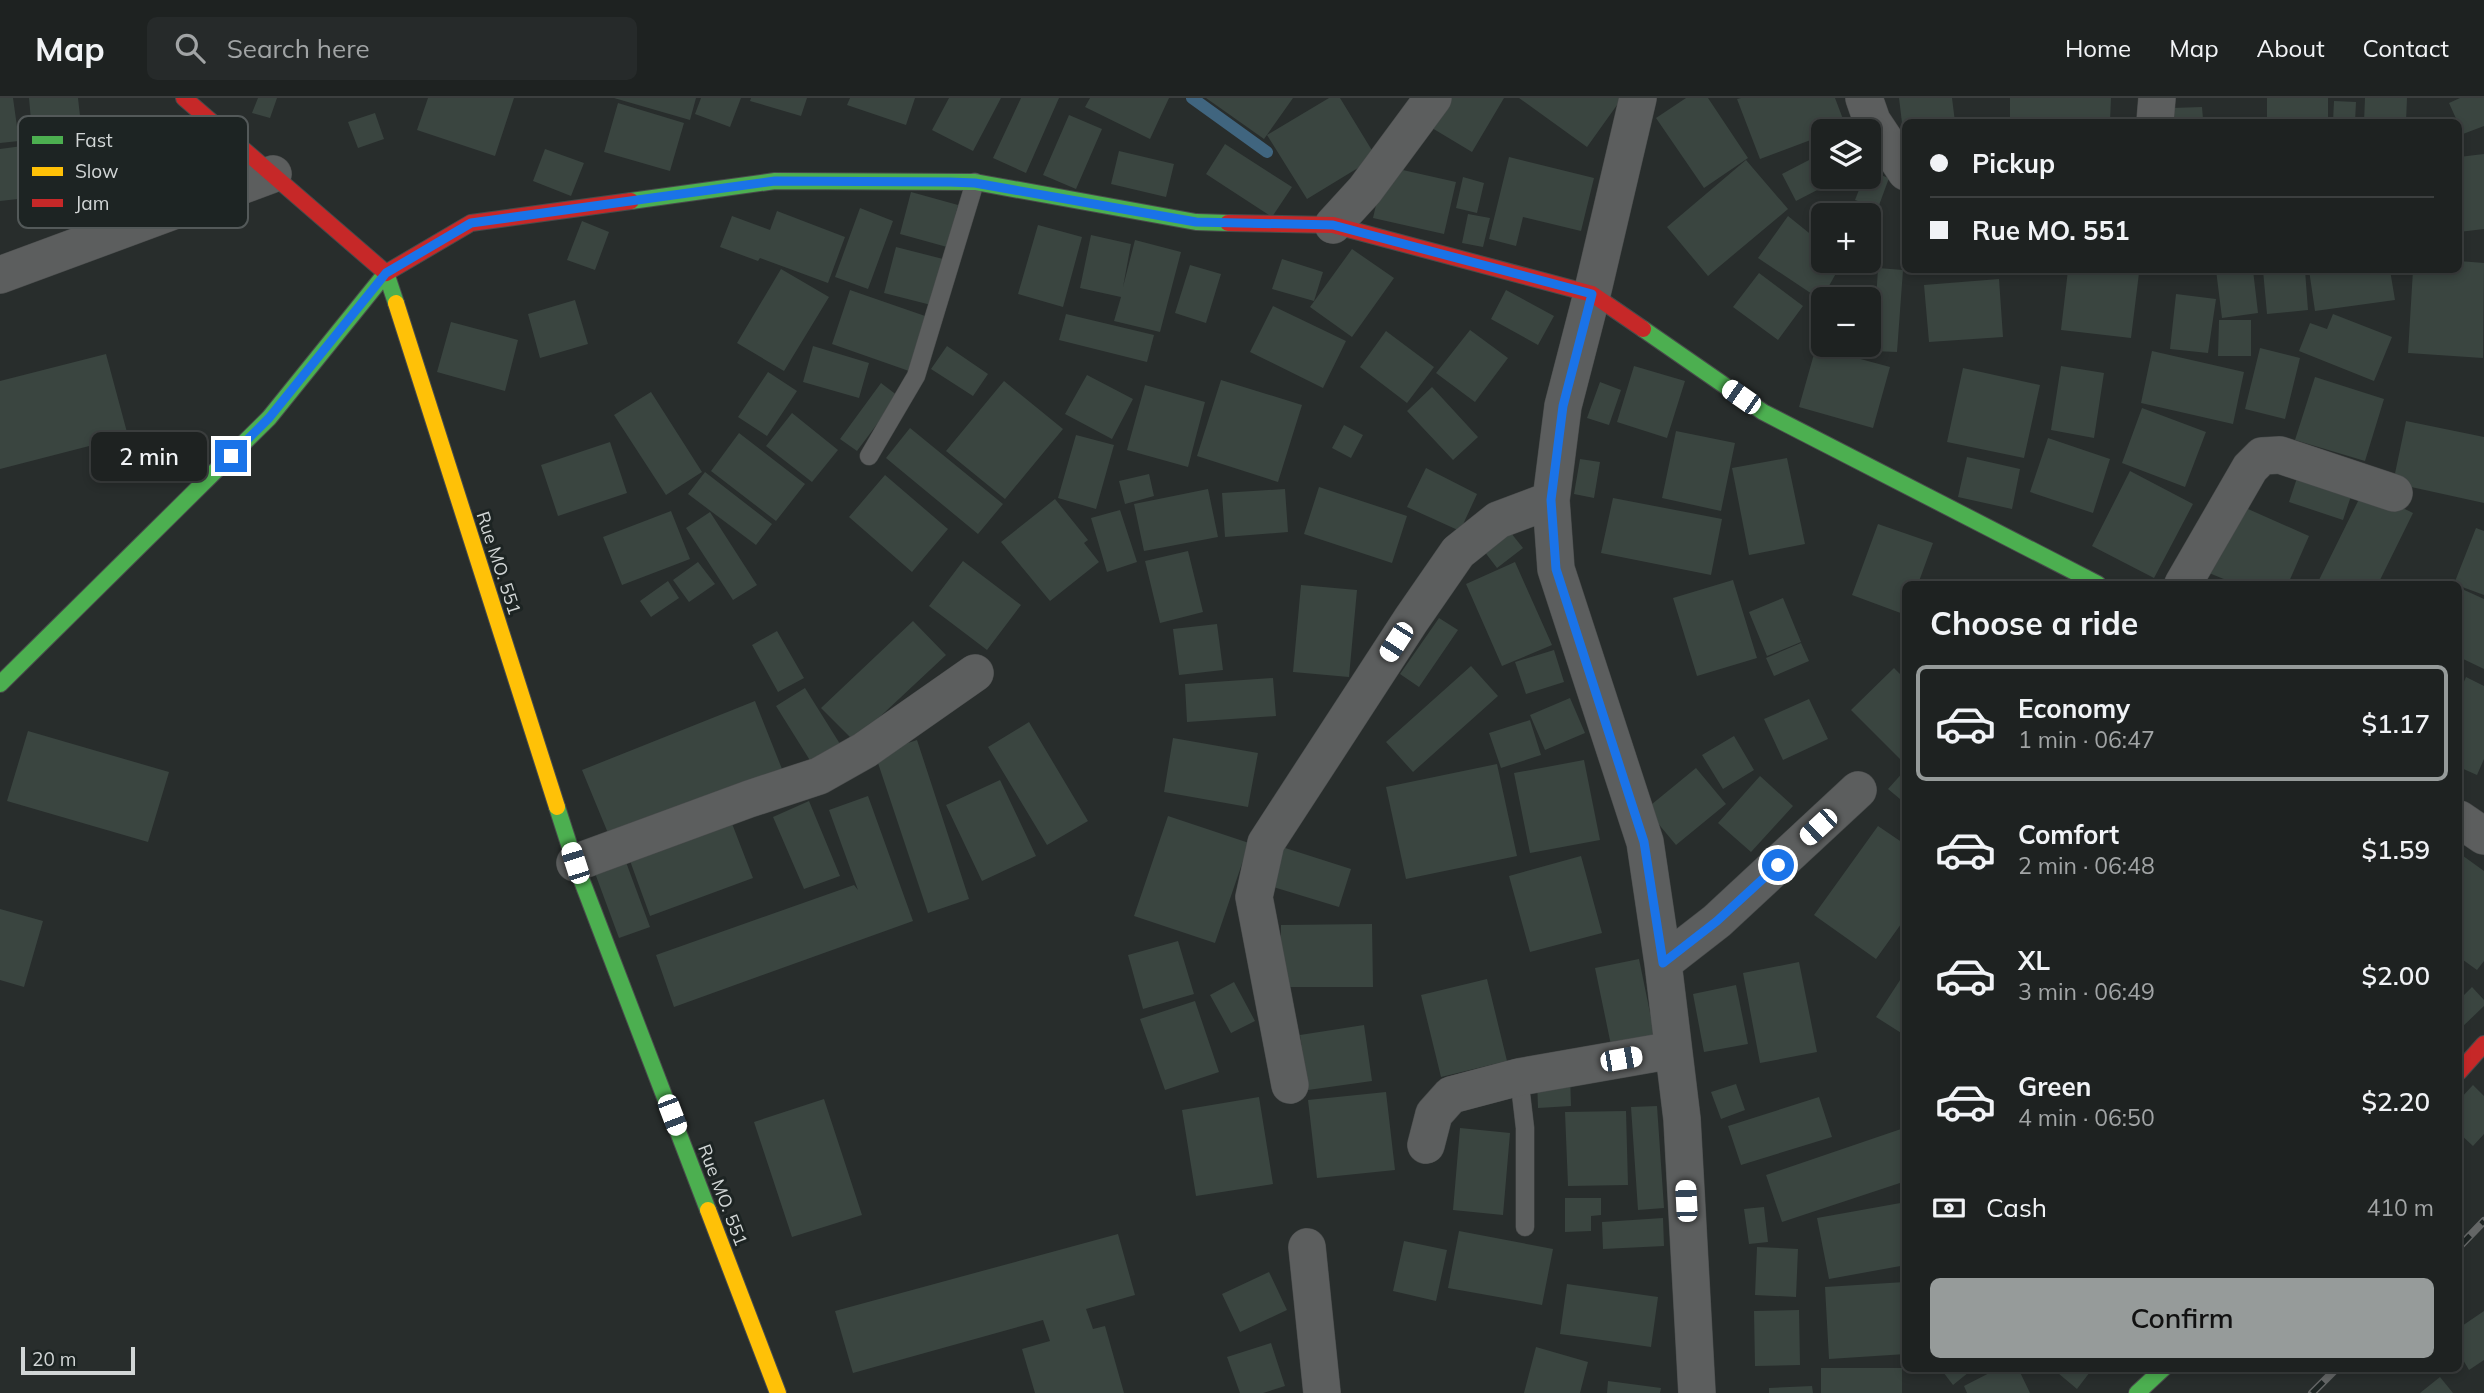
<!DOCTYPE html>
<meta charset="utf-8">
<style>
body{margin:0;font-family:Mulish,sans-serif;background:#262a2a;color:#f1f3f6;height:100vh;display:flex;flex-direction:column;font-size:26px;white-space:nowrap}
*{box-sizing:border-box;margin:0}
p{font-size:23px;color:#a1a4a5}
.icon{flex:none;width:38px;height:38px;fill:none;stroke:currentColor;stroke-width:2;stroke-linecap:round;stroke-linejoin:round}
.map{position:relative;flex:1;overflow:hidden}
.drawer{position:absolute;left:1902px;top:483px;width:560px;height:791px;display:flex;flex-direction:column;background:#1e2221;border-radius:10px;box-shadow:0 4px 10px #0003,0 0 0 2px #3c3f3f}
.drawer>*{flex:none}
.hud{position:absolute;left:1902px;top:21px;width:560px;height:154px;border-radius:10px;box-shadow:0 4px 10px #0003,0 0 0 2px #3c3f3f;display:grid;align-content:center;height:154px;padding:0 28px;background:#1e2221}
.fabs{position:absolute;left:1811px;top:21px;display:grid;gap:14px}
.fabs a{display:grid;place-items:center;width:70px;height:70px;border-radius:10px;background:#1e2221;box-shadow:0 4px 10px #0003,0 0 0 2px #3c3f3f;font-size:35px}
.scale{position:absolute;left:21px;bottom:18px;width:114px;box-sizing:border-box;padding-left:7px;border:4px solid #d2d6d6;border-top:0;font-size:19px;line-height:24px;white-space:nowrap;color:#d2d6d6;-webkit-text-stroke:5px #1d2423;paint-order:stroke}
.end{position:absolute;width:32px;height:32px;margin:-16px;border:9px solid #1a73e8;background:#fff;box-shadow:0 0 0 4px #fff}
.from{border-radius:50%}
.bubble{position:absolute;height:49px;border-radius:10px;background:#1e2221;box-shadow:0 4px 10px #0003,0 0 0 2px #3c3f3f;font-size:23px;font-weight:600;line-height:49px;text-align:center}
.car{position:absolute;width:21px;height:42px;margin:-21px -10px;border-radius:9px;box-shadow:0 0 5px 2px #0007;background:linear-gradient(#fff 24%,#345 0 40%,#fff 0 76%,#345 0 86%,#fff 0)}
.hud b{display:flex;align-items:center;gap:24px;height:66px;font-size:26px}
.hud b+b{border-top:2px solid #3c3f3f}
.hud i{width:18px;height:18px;background:#f1f3f6}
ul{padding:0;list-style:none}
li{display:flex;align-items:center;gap:21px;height:116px;margin:0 14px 10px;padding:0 14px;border:4px solid transparent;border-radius:10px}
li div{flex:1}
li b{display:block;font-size:26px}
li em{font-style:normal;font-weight:600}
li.active{border-color:#969b9a}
li>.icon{width:63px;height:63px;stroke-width:1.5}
h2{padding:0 28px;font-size:32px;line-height:84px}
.pay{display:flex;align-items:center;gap:18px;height:77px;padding:0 28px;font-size:26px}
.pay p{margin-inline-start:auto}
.primary-button{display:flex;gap:14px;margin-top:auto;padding:14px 28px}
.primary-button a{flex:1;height:80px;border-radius:10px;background:#969b9a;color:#111;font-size:28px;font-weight:600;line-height:80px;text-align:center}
header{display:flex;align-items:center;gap:42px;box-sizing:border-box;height:98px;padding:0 35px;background:#1e2221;border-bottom:2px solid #3c3f3f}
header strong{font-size:33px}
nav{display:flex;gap:38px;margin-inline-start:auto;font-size:24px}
.search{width:490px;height:63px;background:#262a2a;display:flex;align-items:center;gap:18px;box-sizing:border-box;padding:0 24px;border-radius:10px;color:#a1a4a5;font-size:26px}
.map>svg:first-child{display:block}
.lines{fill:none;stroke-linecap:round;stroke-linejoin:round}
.stream{stroke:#40657f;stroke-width:12}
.building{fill:#3a4540}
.lane-casing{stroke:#484b4b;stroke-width:19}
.street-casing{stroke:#484b4b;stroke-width:38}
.fast-casing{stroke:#484b4b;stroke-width:18}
.slow-casing{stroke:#484b4b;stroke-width:18}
.jam-casing{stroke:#484b4b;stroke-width:18}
.lane{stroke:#5c5e5e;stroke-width:18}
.street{stroke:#5c5e5e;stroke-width:37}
.fast{stroke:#4caf50;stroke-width:16}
.slow{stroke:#ffc107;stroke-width:16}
.jam{stroke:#c62828;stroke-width:16}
.rail-casing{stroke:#646666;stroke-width:8}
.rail{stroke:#1d2423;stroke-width:5;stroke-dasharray:16;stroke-linecap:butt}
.route{stroke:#1a73e8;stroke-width:9}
.labels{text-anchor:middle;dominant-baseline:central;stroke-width:6;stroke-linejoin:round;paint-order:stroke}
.street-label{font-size:18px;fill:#d2d6d6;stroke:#1d2423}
.key{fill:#1d2423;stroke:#535959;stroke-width:2}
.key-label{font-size:19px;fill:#d2d6d6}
</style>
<header>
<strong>Map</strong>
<div class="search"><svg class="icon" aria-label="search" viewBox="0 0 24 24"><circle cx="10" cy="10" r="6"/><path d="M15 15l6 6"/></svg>Search here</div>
<nav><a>Home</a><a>Map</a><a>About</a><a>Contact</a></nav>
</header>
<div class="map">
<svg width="2484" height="1295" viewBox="0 0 2484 1295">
<rect width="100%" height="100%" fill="#282d2c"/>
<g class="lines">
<!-- stream -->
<path class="stream" d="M1192,0l75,54"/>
</g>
<!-- building -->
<path class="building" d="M0,0h13l6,43 -19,2z
M29,0h49l2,18 -49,4z
M258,0h19l-7,20 -18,-5z
M428,0h86l-19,58 -78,-26z
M614,0h82l-6,22z
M701,0h40l-11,29 -35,-13z
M751,0h56l-6,18 -51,-15z
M850,0h65l-9,27 -59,-20z
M949,0h52l-28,53 -41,-21z
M1021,0h38l-33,75 -33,-15z
M1090,0h79l-19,41 -65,-32z
M1206,0h87l-29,41z
M1329,0h11l36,59 -69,42 -40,-64z
M1450,0h54l-32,54 -40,-24z
M1519,0h103l-35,49z
M1686,0h22l40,60 -44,30 -48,-70z
M1741,0h94l11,29 -12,4h-10v4l-64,24 -23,-60z
M1899,0h53l3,24h-49v17h-2z
M2010,0h101l-1,24h-100z
M2267,0h61v24h-61z
M2365,0h42l-1,24h-42z
M2460,0h24v28l-21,8 -14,-31z
M2334,3l22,1 -1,20h-22z
M618,5l66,20 -14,48 -66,-19z
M2202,9l1,12 54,-2v5h-85v-14z
M375,15l9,26 -26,9 -10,-26z
M1069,17l33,14 -26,60 -33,-14z
M1824,45v32h-1l-11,-27z
M1225,46l67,43 -20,30 -66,-43z
M30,47l6,52 -36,4v-52z
M545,51l39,14 -13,33 -38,-15z
M1119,53l55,13 -8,33 -55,-13z
M2484,56v75l-25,3v-75z
M1509,59l85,21 -13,53 -58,-14 -7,29 -27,-7z
M1811,61l14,27 -29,15 -14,-27z
M1746,62l42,49 -80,67 -41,-49z
M1385,68l71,16 -12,52 -71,-16z
M1869,73l20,7 -11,30 -23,-8 9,-23h5z
M1463,79l21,6 -7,30 -21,-5z
M911,94l47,13 -11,42 -47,-13z
M860,110l33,13 -25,68 -33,-12z
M777,113l68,26 -17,46 -68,-25 -2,3 -38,-14 12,-31 38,14z
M1468,116l22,4 -7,29 -21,-4z
M1788,118l36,29v16h19l-22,39 -63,-42z
M582,123l27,11 -14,38 -28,-10z
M1038,127l44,12 -19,70 -45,-13z
M1091,137l40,9 -8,43 12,-47 46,12 -21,80 -46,-11 7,-24 -41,-9z
M896,149l51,13 -12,46 -51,-13z
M1352,151l42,29 -42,59 -42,-30z
M1282,161l41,13 -9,29 -42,-12z
M2459,163l25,2 -1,95 -75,-5 5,-83h46z
M1190,167l31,9 -15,49 -31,-10z
M1878,170l25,2 -6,82 -24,-1z
M781,171l48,28 -45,74 -47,-28z
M2068,172h42l29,3 -8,65 -70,-8z
M2216,172h37l5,43 -36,5z
M2263,172h42l3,40 -41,4z
M2309,172h81l5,30 -80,11z
M1759,175l44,33 -25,34 -45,-33z
M1999,181l4,58 -74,5 -5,-57z
M850,192l78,27 -19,54 -77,-27z
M1506,192l48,26 -16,29 -47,-26z
M2176,196l40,5 -8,54 -38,-4z
M575,202l13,44 -48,14 -12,-44z
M1273,208l73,35 -23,47 -73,-36z
M1066,216l88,21 -7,27 -88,-22z
M2333,216l59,23 -18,44 -75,-30 11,-28 17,6z
M2219,222h32v36h-33z
M451,224l67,18 -13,51 -68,-19z
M1470,232l38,28 -33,44 -39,-29z
M1386,233l48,36 -27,36 -47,-36z
M813,248l56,17 -10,35 -56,-16z
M947,248l41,28 -15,22 -42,-27z
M1816,249l74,20 -17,61 -74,-21z
M2260,250l40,10 -15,61 -40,-10z
M2152,253l92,21 -11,52 -92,-21z
M106,256l22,82 -128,33v-88z
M1634,268l51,15 -18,57 -50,-16z
M2061,268l43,7 -10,65 -43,-8z
M1963,270l77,17 -16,73 -77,-16z
M768,274l29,19 -30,45 -29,-19z
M1087,277l46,24 -21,40 -47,-25z
M2315,279l69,22 -19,62 -70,-21z
M1221,282l81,25 -24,77 -81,-26z
M1004,283l59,48 -58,70 -59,-48z
M1600,284l21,8 -12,35 -22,-7z
M881,285l17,13 -41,55 -17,-12z
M1145,287l60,17 -17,65 -61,-17z
M1432,289l46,50 -25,23 -46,-49z
M651,294l51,80 -36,23 -52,-80z
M2142,310l64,24 -21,55 -63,-24z
M792,315l46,37 -26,32 -46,-36z
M2406,323l78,16v66l-91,-20z
M1344,327l19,10 -12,23 -19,-10z
M910,330l93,76 -25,30 -92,-76z
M1676,333l59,12 -14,68 -59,-13z
M739,335l66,51 -29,37 -65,-50z
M1076,337l38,10 -18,64 -38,-11z
M2048,340l62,21 -17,54 -63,-21z
M610,344l17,51 -69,23 -17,-51z
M1967,359l53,12 -8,40 -54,-12z
M1787,360l18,86 -56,11 -17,-87z
M1580,361l20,3 -6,36 -20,-4z
M1426,370l51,26 -17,37 -53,-24z
M2130,373l63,33 -39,74 -62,-32z
M705,374l67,52 -16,21 -68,-51z
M1149,376l5,22 -29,8 -6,-23z
M885,377l63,54 -36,43 -63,-55z
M2298,377l54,18 -9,27 -54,-18z
M1319,389l88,29 -15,47 -88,-29z
M1208,391l10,48 -74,14 -10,-47z
M1285,391l3,43 -63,5 -3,-44z
M2364,391l49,24 -35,71h-61z
M1613,400l109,21 -11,56 -110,-22z
M1055,401l33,41 -4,3 15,19 -49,39 -49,-59z
M2239,407l70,31 -21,48h-52l-27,-11z
M1120,412l17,52 -30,10 -16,-54z
M671,413l19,48 -68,26 -19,-48z
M710,414l47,73 -24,15 -47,-72z
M1878,426l55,19 -15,41h-12v31l-54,-20z
M1507,430l16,20 -26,20 -16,-21z
M2476,430l8,3v64l-30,-11z
M1188,453l15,61 -43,11 -15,-62z
M963,463l58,44 -34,45 -58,-44z
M698,464l17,22 -26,18 -16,-22z
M1515,464l37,83 -50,21 -36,-82z
M1733,482l24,78 -60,18 -24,-78z
M668,483l11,17 -28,19 -11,-16z
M1301,487l56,5 -8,87 -56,-5z
M2462,491l22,10v70l-25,-12v-61z
M1783,500l18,44 -34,14 -18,-44z
M1439,520l19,12 -39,57 -19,-13z
M913,523l33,34 -92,86 -33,-33z
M1217,526l6,46 -44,5 -6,-46z
M777,533l27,47 -26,14 -26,-47z
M1801,545l8,18 -35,15 -8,-18z
M1554,552l10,32 -38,12 -11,-32z
M1471,568l27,30 -85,76 -27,-30z
M1894,570l12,12v73l-6,6 -49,-49z
M2466,579l18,9v73l-7,16 -18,-8v-74z
M1273,580l3,38 -89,6 -2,-38z
M805,590l40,64 -29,18 -40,-64z
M1570,600l15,35 -40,17 -15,-35z
M1809,601l19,40 -45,21 -19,-41z
M755,603l27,68 -172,69 -28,-68z
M1530,622l11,35 -40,13 -12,-35z
M1029,624l59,99 -41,24 -59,-98z
M28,633l141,41 -21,70 -141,-41z
M1734,638l20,34 -31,19 -21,-34z
M1173,640l85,15 -10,54 -84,-15z
M917,642l52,159 -41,14 -53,-159z
M1584,662l16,80 -70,13 -16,-80z
M1497,666l20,92 -111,23 -20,-92z
M1696,670l30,36 -50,41 -30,-36z
M1906,671v35l-18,-15z
M1760,678l33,30 -42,46 -33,-29z
M1000,682l36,76 -54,25 -36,-76z
M868,698l45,125 -239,86 -18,-52 198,-70 4,5 -29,-80z
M809,703l31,75 -36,13 -31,-72z
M1168,718l81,27 -34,100 -81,-27z
M731,723l22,57 -103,38 -21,-58z
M1878,728l28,19v72l-30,42 -62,-44z
M1279,748l72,23 -12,38 -72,-22z
M2459,755l25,18v90l-7,9 -18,-13z
M623,756l27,73 -31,11 -27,-73z
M1581,758l21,77 -72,19 -21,-76z
M0,811l43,12 -19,66 -24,-7z
M1372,826l1,63h-92v-62z
M1178,843l16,53 -51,15 -15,-54z
M1639,861l16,78 -44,8 -16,-77z
M1799,864l18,90 -57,11 -17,-90z
M1904,876l2,1v61l-30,-19z
M1487,881l20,82 -66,16 -20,-82z
M1234,884l21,39 -24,12 -21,-38z
M1736,887l12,59 -44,8 -11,-58z
M2472,889l12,13v6l-25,24v-30z
M1195,903l24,71 -54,18 -25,-71z
M1364,927l8,56 -64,9 -8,-55z
M1570,977l1,31 -33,2 -1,-30z
M1736,986l9,26 -24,9 -10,-27z
M2473,987l11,11v38l-11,12 -14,-13v-33z
M1386,994l9,78 -78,8 -9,-78z
M1259,999l14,87 -77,12 -14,-86z
M1819,999l13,40 -91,28 -13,-39z
M824,1001l38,116 -70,22 -38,-115z
M1657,1008l7,102 -26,2 -7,-103z
M1626,1013l2,74 -60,1 -3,-74z
M1460,1030l50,5 -7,82 -50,-5z
M1904,1030l2,53 -124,41 -16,-47z
M1565,1100h36v17l-10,1v15l-26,1z
M1906,1104v63l-77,14 -12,-61z
M1764,1109l4,35 -19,2 -5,-35z
M1663,1120l1,28 -61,3 -1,-27z
M1459,1133l94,18 -11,56 -94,-17z
M1118,1136l17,61 -49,14 7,20 12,-3 19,67h-89l-13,-44 28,-8 -7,-21 -190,53 -18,-62z
M1404,1143l43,9 -11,51 -43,-10z
M1757,1149l41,2 -2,48 -41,-2z
M1269,1174l18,38 -47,22 -18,-38z
M1905,1184l1,72 -77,5 -4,-72z
M1567,1186l91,13 -7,50 -91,-13z
M1799,1212l1,55 -45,1 -1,-55z
M2484,1213v49l-15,10 -10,-17v-25z
M1271,1245l14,43 -22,7h-23l-13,-36z
M1536,1249l52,15 -8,31h-56z
M1821,1270h81v25h-81z
M1940,1270h34l-21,17z
M1999,1270h19l12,25h-63l-3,-7z
M2052,1270h41l-16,21z
M2440,1279l13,16h-33z
M1608,1283l53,7 -1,5h-53z
M1812,1288l1,7h-44v-5z"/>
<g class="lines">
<defs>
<path id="lane" d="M869,358l47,-80 59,-194
M1519,979l6,51v99"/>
<path id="street" d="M1638,0l-46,196 -29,112 -12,94 5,69 89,273 18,121 19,156 15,274
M1864,0l8,23 34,51
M2155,24l2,-24
M1333,127l32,-35 68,-92
M0,177l273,-101
M2183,486l67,-116 12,-12 18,-1 114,38
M2459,721l25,17
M575,765l174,-64 70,-23 46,-26 110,-77
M1663,865l54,-42 141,-131
M1290,987l-36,-188 12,-54 145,-223 47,-68 40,-32 53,-20
M1426,1047l8,-31 17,-19 68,-18 154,-27
M1307,1149l15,146"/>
<path id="fast" d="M631,103l144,-20 200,1 221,40 32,1
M1643,231l120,83 335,172
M0,586l269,-266 117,-145 10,30
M557,709l18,56 133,347
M2137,1295l27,-25"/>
<path id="slow" d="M396,205l161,504
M708,1112l70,183"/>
<path id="jam" d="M184,0l202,175 85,-50 160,-22
M1228,125l105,2 259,69 51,35
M2459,974l25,-28"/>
</defs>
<!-- lane casing -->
<use href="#lane" class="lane-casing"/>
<!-- street casing -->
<use href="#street" class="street-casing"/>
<!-- fast casing -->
<use href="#fast" class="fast-casing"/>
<!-- slow casing -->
<use href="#slow" class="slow-casing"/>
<!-- jam casing -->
<use href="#jam" class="jam-casing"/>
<!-- lane -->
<use href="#lane" class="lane"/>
<!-- street -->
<use href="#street" class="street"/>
<!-- fast -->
<use href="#fast" class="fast"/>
<!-- slow -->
<use href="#slow" class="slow"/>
<!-- jam -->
<use href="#jam" class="jam"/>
<defs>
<path id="rail" d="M2459,1149l25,-26
M2312,1295l25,-25"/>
</defs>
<!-- rail casing -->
<use href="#rail" class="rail-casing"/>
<!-- rail -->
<use href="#rail" class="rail"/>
</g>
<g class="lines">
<!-- route -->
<path class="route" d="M231,358l38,-38 117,-145 85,-50 304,-42 175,1 25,1 221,39 137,3 26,7 233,62 -29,112 -12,94 5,69 88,273 19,121 54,-42 61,-56"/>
</g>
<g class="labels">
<!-- street labels -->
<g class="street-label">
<text transform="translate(499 465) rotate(72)">Rue MO. 551</text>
<text transform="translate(723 1097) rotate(69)">Rue MO. 551</text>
</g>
</g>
<!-- legend -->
<rect x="18" y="18" width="230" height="112" rx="10" class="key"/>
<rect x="32" y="38" width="31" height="8" fill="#4caf50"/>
<rect x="32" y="69" width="31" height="9" fill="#ffc107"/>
<rect x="32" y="101" width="31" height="8" fill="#c62828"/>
<g class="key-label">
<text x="75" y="49">Fast</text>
<text x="75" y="80">Slow</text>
<text x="75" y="112">Jam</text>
</g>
</svg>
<div class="fabs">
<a><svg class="icon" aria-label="layers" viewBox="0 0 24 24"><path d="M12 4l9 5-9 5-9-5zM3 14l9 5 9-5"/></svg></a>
<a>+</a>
<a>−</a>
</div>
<div class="scale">20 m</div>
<i class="end from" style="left:1778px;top:767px"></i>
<i class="end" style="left:231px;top:358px"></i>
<div class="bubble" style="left:91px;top:334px;width:116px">2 min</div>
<i class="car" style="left:1741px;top:299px;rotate:305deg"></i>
<i class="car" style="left:1396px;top:544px;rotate:213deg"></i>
<i class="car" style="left:1818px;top:729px;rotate:227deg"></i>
<i class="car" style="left:575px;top:765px;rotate:342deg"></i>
<i class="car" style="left:1621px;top:961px;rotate:80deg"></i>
<i class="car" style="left:672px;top:1017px;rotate:159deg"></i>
<i class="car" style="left:1686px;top:1103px;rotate:357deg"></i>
<div class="hud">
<b><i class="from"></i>Pickup</b>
<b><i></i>Rue MO. 551</b>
</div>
<section class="drawer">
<h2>Choose a ride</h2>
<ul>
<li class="active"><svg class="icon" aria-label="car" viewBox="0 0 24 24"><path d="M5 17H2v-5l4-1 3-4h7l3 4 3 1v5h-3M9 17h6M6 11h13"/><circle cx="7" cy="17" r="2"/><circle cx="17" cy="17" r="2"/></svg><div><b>Economy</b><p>1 min · 06:47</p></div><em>$1.17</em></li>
<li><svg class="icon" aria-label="car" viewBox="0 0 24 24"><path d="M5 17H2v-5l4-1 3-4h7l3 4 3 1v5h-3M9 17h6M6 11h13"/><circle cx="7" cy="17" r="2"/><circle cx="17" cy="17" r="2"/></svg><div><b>Comfort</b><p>2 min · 06:48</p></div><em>$1.59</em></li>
<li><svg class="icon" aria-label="car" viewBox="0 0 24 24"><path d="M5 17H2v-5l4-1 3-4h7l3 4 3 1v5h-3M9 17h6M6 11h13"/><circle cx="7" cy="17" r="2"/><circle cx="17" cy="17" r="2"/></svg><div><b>XL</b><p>3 min · 06:49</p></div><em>$2.00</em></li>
<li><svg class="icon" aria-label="car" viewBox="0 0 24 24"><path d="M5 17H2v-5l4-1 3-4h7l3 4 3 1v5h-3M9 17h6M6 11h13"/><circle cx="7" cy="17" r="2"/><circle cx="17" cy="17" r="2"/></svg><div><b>Green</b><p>4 min · 06:50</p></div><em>$2.20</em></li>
</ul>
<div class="pay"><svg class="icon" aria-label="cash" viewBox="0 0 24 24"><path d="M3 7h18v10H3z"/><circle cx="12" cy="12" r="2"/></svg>Cash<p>410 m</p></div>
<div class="primary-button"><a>Confirm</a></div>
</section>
</div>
